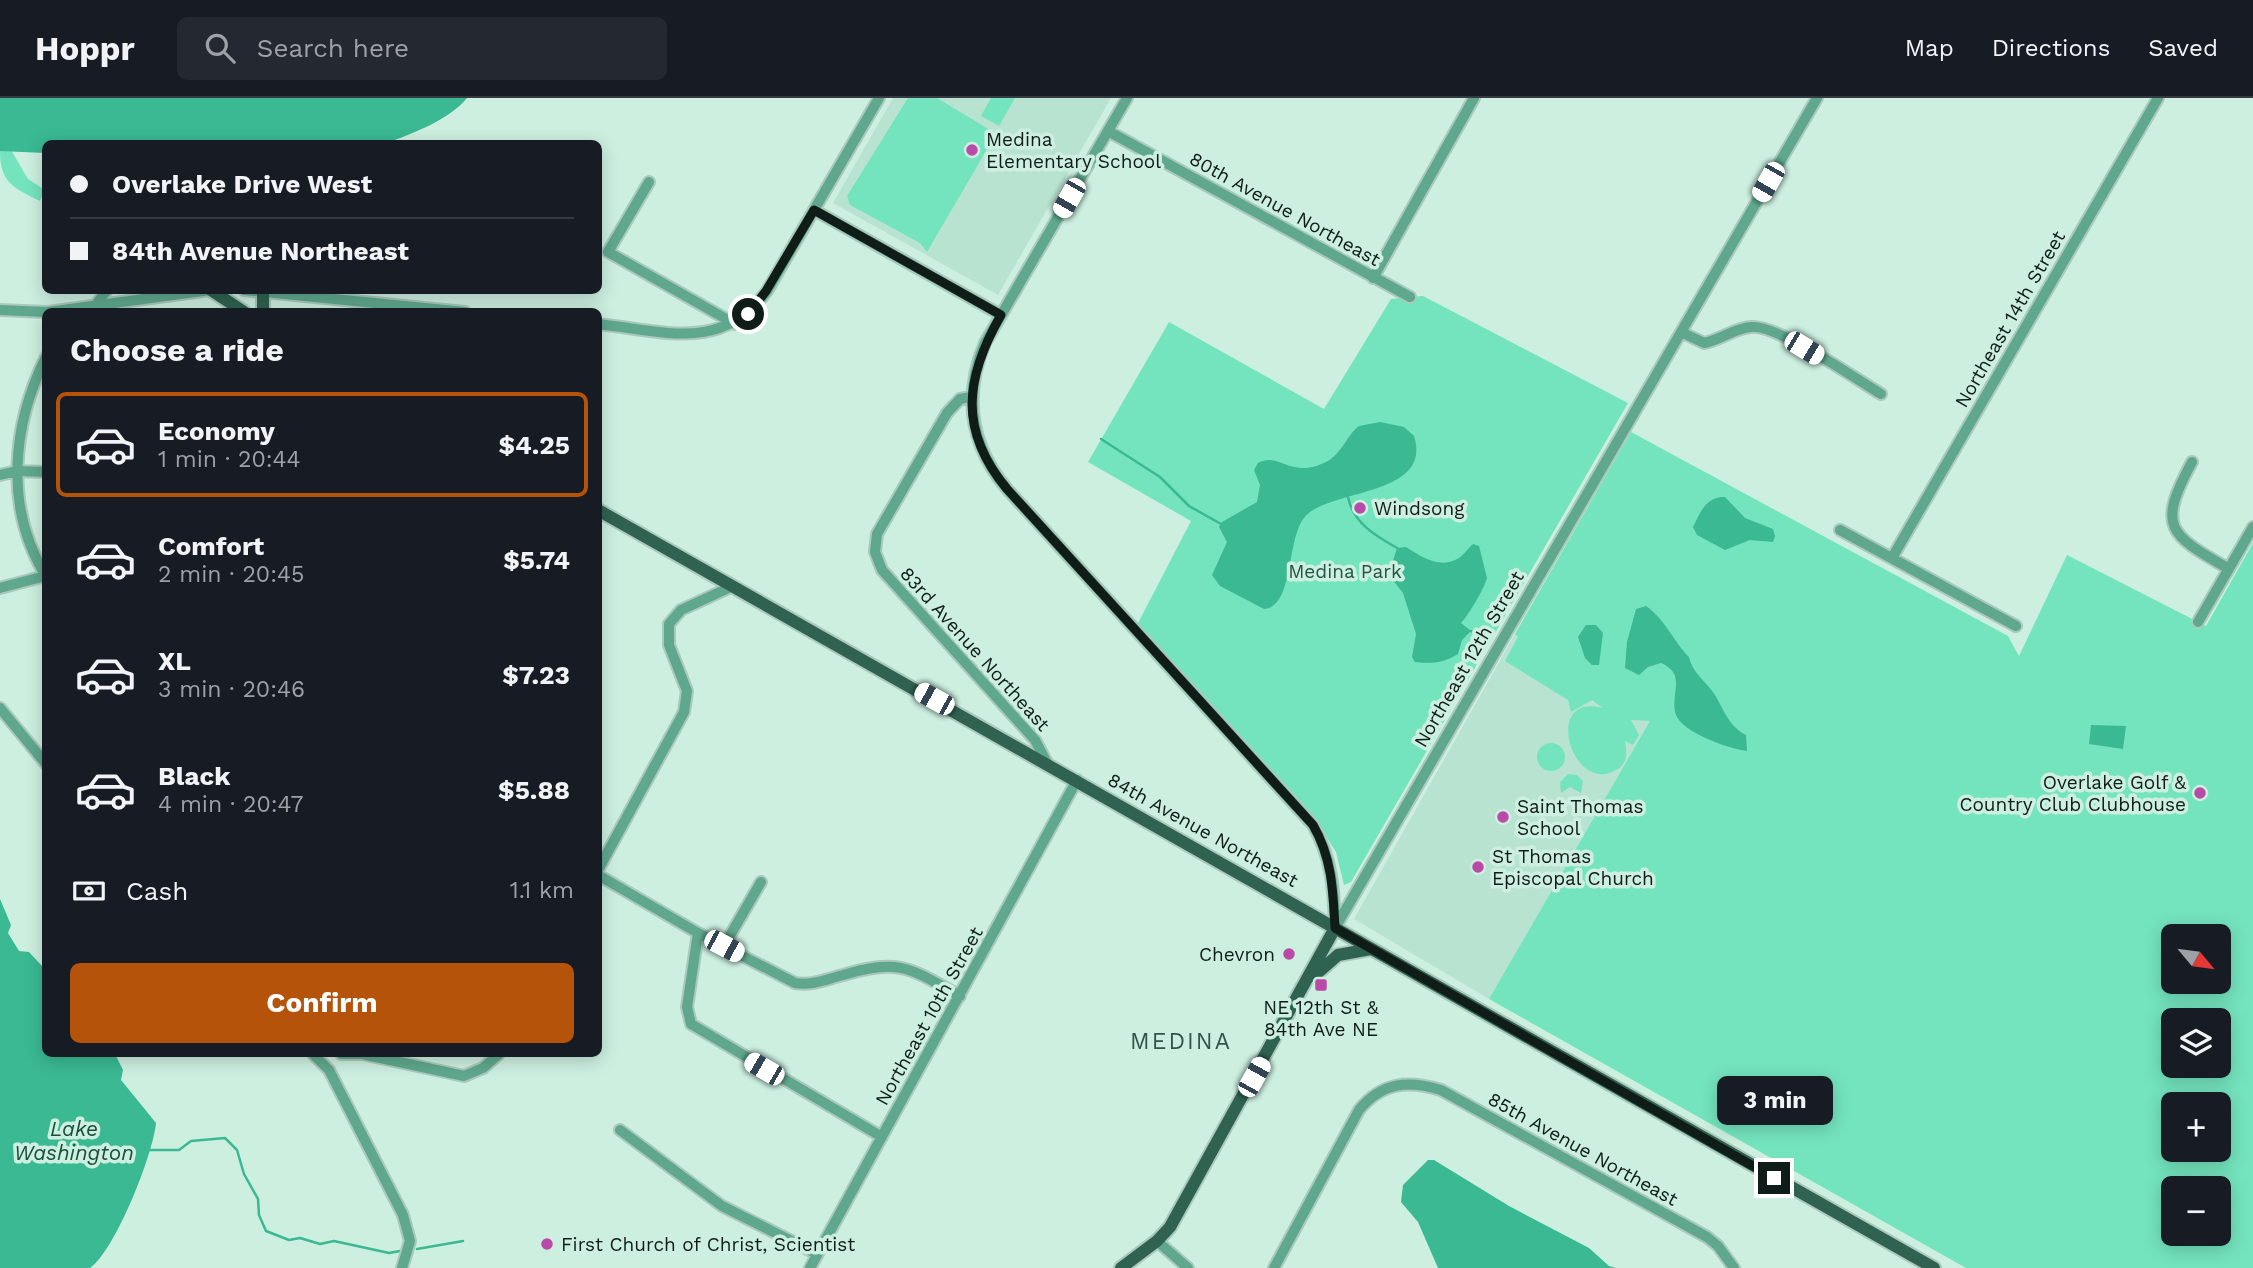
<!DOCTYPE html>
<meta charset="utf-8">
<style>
body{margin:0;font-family:"Work Sans",sans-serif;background:#242831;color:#f1f3f6;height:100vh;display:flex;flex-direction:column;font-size:26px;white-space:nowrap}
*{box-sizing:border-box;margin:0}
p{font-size:23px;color:#9ea1a6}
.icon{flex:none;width:38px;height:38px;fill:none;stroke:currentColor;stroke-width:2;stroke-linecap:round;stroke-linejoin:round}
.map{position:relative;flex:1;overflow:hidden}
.sheet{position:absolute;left:42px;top:210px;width:560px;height:749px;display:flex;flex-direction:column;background:#171b24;border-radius:10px;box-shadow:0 4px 18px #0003}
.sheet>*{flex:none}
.hud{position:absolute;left:42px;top:42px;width:560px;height:154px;border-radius:10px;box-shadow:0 4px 18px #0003;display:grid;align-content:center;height:154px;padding:0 28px;background:#171b24}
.needle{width:46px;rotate:119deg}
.controls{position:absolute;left:2161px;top:826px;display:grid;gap:14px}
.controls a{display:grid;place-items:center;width:70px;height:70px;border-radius:10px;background:#171b24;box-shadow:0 4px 18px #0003;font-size:35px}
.end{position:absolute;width:32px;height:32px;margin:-16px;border:9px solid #0f1c17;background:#fff;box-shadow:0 0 0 4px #fff}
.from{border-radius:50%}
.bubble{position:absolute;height:49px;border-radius:10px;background:#171b24;box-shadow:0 4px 18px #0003;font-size:23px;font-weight:700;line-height:49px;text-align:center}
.car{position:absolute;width:21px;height:42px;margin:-21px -10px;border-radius:9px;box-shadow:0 0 5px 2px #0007;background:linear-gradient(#fff 24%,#345 0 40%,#fff 0 76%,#345 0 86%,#fff 0)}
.hud b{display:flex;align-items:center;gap:24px;height:66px;font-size:26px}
.hud b+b{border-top:2px solid #363941}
.hud i{width:18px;height:18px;background:#f1f3f6}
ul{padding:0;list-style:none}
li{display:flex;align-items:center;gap:21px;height:105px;margin:0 14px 10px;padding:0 14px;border:4px solid transparent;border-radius:10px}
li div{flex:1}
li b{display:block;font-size:26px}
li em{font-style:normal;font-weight:700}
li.current{border-color:#b45309}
li>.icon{width:63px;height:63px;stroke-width:1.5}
h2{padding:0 28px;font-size:32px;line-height:84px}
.pay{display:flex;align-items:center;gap:18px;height:77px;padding:0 28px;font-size:26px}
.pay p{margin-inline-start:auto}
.primary-button{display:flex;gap:14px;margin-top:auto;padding:14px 28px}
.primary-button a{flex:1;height:80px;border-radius:10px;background:#b45309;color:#fff;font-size:28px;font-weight:700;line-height:80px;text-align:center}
header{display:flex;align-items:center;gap:42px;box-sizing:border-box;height:98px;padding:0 35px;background:#171b24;border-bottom:2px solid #363941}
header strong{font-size:33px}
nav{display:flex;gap:38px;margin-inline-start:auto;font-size:24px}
.search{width:490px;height:63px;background:#242831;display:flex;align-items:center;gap:18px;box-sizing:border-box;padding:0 24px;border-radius:10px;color:#9ea1a6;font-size:26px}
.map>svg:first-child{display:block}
.built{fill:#b8e3d1}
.green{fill:#74e4be;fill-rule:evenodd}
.water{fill:#3ab992}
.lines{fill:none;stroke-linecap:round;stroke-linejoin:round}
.stream{stroke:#3ab992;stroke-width:2.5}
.minor-casing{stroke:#aac9bc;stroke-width:14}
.major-casing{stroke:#aac9bc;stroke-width:16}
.minor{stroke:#5fa88d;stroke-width:10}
.major{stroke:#2f6250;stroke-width:12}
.route{stroke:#0f1c17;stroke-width:9}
.poi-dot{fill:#ba4aa7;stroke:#ccefe0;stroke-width:2.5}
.labels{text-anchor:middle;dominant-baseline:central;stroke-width:7;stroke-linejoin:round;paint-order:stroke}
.poi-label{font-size:19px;fill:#0f1c17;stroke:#ccefe0;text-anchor:start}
.street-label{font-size:19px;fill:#0f1c17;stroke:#ccefe0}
.park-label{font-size:19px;fill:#254;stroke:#ccefe0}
.water-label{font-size:21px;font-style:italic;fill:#194d3c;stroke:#ccefe0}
.quarter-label{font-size:23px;letter-spacing:2px;fill:#345347;stroke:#ccefe0}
</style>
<header>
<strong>Hoppr</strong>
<div class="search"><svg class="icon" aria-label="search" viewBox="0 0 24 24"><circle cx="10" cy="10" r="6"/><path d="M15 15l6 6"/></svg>Search here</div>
<nav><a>Map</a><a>Directions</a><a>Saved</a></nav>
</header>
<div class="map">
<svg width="2253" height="1170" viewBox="0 0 2253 1170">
<rect width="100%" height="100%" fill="#ccefe0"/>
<!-- built -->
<path class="built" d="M893,0h218l-113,197 -165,-92z
M1515,536l139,81 -165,284 -135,-80z"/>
<!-- green -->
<path class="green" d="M908,0h29l53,32 3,9 -66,113 -7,-9 -70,-38 -3,-9z
M991,0h24l-16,28 -18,-10z
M11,52l17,29 17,11 -5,11c-26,-13 -40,-18 -40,-50z
M1423,198l205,107 -277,479 -7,3 -8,-33 -25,-39 -174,-188 54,-104 -103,-59 81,-140 155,87 67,-110z
M1631,334l377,204 11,20 48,-101 139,71 47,-83v725h-287l-477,-269 161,-278 -19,-1 8,15 -6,10 -8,-4c2,12 3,23 -9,29 -44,26 -75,-78 -13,-62l-11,-8 -21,12 -3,-12 -63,-39 13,-24 -3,-3zM2174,838h45v46h-45zM2174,922h45v46h-45zM2174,1006h45v46h-45zM2174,1090h45v46h-45z
M1537 659a14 14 0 1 1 28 0a14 14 0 1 1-28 0Z
M1568,676l9,1 6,6 -2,12 -11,-6 -9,6 -1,-11z"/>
<!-- water -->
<path class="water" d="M0,0h467c-18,22 -55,36 -81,45l-340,1 -1,9 -45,-2z
M1380,324l24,5 10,9c18,57 -72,53 -104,76 -26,17 -13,94 -46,97l-44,-23 -8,-11 15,-33 -8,-15 3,-5 35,-20 3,-17 -6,-15 4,-7c21,-12 32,17 68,-1 16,-8 20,-26 33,-36z
M1725,399l20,21 28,11 2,7 -2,6 -23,-2 -25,10 -28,-15 -4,-8c7,-14 13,-31 32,-30z
M1473,446l6,2 8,32c-3,11 -19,38 -26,45l10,8 -9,9 -4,14c-15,9 -26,10 -43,8l-3,-5 4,-23 -13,-41 -11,-14 -2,-9 7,-22 9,-1c14,9 32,21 49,13 8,-3 12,-11 18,-16z
M1646,508c19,13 27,35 43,51 4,17 17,24 26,38 10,17 14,31 31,40l1,16c-17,-2 -64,-18 -71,-36 -7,-21 12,-40 -15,-52l-13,4 -9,8 -14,-7 2,-26 9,-33z
M1586,527h10l7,8 -4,32h-7l-7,-7 -7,-21z
M2091,627l35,1 -3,23 -34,-5z
M0,801l11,26 -3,8 11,18 10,1 13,14 3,9 1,79h69l8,16 -2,10 35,43c-3,32 -41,128 -66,145h-90z
M1428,1062h6l75,46 80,42 20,18 7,2h-178l-20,-46 -17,-20 2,-17z"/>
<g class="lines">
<!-- stream -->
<path class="stream" d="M1101,341l59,38 29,29 32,18
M1348,399c5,26 28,39 49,51
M1471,533l10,5
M147,1052h32l12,-9 34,-3 12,12 7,24 14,25 1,16 7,16 23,9 11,-2 20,6 14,-3 55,12 11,-2
M417,1151l46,-8"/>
<defs>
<path id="minor" d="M1127,0l-142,245c-22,53 -15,102 22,146l306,336c19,33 21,65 22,103
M1108,33l302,166
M649,84l-41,70 127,72
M814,112l187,105
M1373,180l101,-180
M244,192l221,22
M95,208l12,-16
M0,212l46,2
M48,214l162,-22
M598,226c66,7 124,29 169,-33l112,-193
M1681,234l23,11c17,-3 30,-15 47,-16 26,-3 105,52 130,67
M46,259c-34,68 -42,152 0,219
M971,299l-11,2 -13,14 -70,121 -2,18 7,18 153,170 12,23
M2192,364c-35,65 -24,72 37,107
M0,377l17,-4 29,1
M1840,432l176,96
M1892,460l266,-460
M0,490l45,-12
M2198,524l55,-95
M0,610l46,56
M598,772l86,-158 3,-21 -18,-46v-21l12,-14 52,-24
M598,777l100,58 97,50c17,3 32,-4 48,-8 57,-17 67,-7 117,21
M1335,830l482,-830
M698,835l-11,74 4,17 191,113
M724,848l37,-64
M313,956l16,16 74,145 7,26 -8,27
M341,956h21l102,22 19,-8 16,-14
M620,1032l102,76 95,48
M1157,1143l31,27
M810,1170l267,-488
M1274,1170l85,-158c23,-28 49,-30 82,-20l266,147 11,9 16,22"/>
<path id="major" d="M211,192l33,22
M263,194v20
M598,412l1336,758
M1314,878l24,-21 33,-6
M1121,1170l36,-27 13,-14 165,-299"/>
</defs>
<!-- minor casing -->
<use href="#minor" class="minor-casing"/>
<!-- major casing -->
<use href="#major" class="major-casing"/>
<!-- minor -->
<use href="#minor" class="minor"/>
<!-- major -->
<use href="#major" class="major"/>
</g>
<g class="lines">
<!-- route -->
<path class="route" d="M748,216l18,-23 48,-81 187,105c-36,63 -43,115 6,174l306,336c19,33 20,65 22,103l439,250"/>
</g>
<!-- markers -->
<g class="poi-dot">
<circle cx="972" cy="52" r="7"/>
<circle cx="1360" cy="410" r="7"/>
<circle cx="2200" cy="695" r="7"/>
<circle cx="1503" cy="719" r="7"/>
<circle cx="1478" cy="769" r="7"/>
<circle cx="1289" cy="856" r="7"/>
<rect x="1314" y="880" width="14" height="14" rx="3.5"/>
<circle cx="547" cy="1146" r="7"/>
</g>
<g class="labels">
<!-- poi labels -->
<g class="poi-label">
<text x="986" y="41">Medina<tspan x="986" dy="22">Elementary School</tspan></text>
<text x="1374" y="410">Windsong</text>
<text x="2186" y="684" text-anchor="end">Overlake Golf &amp;<tspan x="2186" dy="22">Country Club Clubhouse</tspan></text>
<text x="1517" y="708">Saint Thomas<tspan x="1517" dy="22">School</tspan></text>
<text x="1492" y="758">St Thomas<tspan x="1492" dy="22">Episcopal Church</tspan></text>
<text x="1275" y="856" text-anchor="end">Chevron</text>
<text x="1321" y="909" text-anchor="middle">NE 12th St &amp;<tspan x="1321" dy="22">84th Ave NE</tspan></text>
<text x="561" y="1146">First Church of Christ, Scientist</text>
</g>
<!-- street labels -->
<g class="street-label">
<text transform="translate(1285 111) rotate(29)">80th Avenue Northeast</text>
<text transform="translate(2010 221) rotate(-60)">Northeast 14th Street</text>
<text transform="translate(975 551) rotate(48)">83rd Avenue Northeast</text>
<text transform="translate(1469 561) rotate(-60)">Northeast 12th Street</text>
<text transform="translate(1203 732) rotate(29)">84th Avenue Northeast</text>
<text transform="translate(929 918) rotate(-61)">Northeast 10th Street</text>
<text transform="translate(1583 1051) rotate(29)">85th Avenue Northeast</text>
</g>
<!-- park labels -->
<g class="park-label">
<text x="1345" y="473">Medina Park</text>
</g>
<!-- water labels -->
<g class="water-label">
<text x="74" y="1030">Lake<tspan x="74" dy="24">Washington</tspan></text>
</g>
<!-- quarter labels -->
<g class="quarter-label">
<text x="1181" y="943">MEDINA</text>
</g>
</g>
</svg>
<div class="controls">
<a><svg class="needle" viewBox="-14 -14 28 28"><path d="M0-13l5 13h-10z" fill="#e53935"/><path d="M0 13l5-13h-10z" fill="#9ea1a6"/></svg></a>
<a><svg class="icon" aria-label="layers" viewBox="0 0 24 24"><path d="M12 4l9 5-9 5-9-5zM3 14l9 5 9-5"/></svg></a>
<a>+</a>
<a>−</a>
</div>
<i class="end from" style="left:748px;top:216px"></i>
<i class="end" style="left:1774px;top:1080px"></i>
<div class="bubble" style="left:1717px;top:978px;width:116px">3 min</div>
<i class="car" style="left:1768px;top:84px;rotate:210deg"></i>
<i class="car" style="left:1069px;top:100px;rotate:210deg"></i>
<i class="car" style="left:1804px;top:250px;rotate:121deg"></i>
<i class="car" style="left:934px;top:601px;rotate:299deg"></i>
<i class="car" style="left:724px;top:848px;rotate:118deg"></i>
<i class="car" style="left:764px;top:971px;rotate:300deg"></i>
<i class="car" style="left:1254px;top:979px;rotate:29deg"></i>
<div class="hud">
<b><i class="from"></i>Overlake Drive West</b>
<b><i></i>84th Avenue Northeast</b>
</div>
<section class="sheet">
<h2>Choose a ride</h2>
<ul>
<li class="current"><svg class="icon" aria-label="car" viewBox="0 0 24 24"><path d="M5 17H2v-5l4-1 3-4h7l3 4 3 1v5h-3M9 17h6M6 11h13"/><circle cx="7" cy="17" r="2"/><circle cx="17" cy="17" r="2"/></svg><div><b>Economy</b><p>1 min · 20:44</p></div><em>$4.25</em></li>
<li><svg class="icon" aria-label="car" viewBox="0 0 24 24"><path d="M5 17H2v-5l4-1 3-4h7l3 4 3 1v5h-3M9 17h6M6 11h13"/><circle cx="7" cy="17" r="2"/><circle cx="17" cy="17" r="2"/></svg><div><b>Comfort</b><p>2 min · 20:45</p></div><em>$5.74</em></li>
<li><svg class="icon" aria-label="car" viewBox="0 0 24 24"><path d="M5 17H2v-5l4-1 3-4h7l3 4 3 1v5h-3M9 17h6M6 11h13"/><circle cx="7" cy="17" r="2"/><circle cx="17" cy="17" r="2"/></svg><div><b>XL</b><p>3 min · 20:46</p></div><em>$7.23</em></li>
<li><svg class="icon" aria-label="car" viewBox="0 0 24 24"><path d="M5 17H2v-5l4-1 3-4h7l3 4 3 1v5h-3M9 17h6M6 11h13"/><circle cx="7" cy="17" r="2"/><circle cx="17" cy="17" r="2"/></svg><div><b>Black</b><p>4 min · 20:47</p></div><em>$5.88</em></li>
</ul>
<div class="pay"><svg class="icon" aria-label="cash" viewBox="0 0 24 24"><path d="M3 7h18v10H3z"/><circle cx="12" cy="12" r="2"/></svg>Cash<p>1.1 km</p></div>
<div class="primary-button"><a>Confirm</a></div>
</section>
</div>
